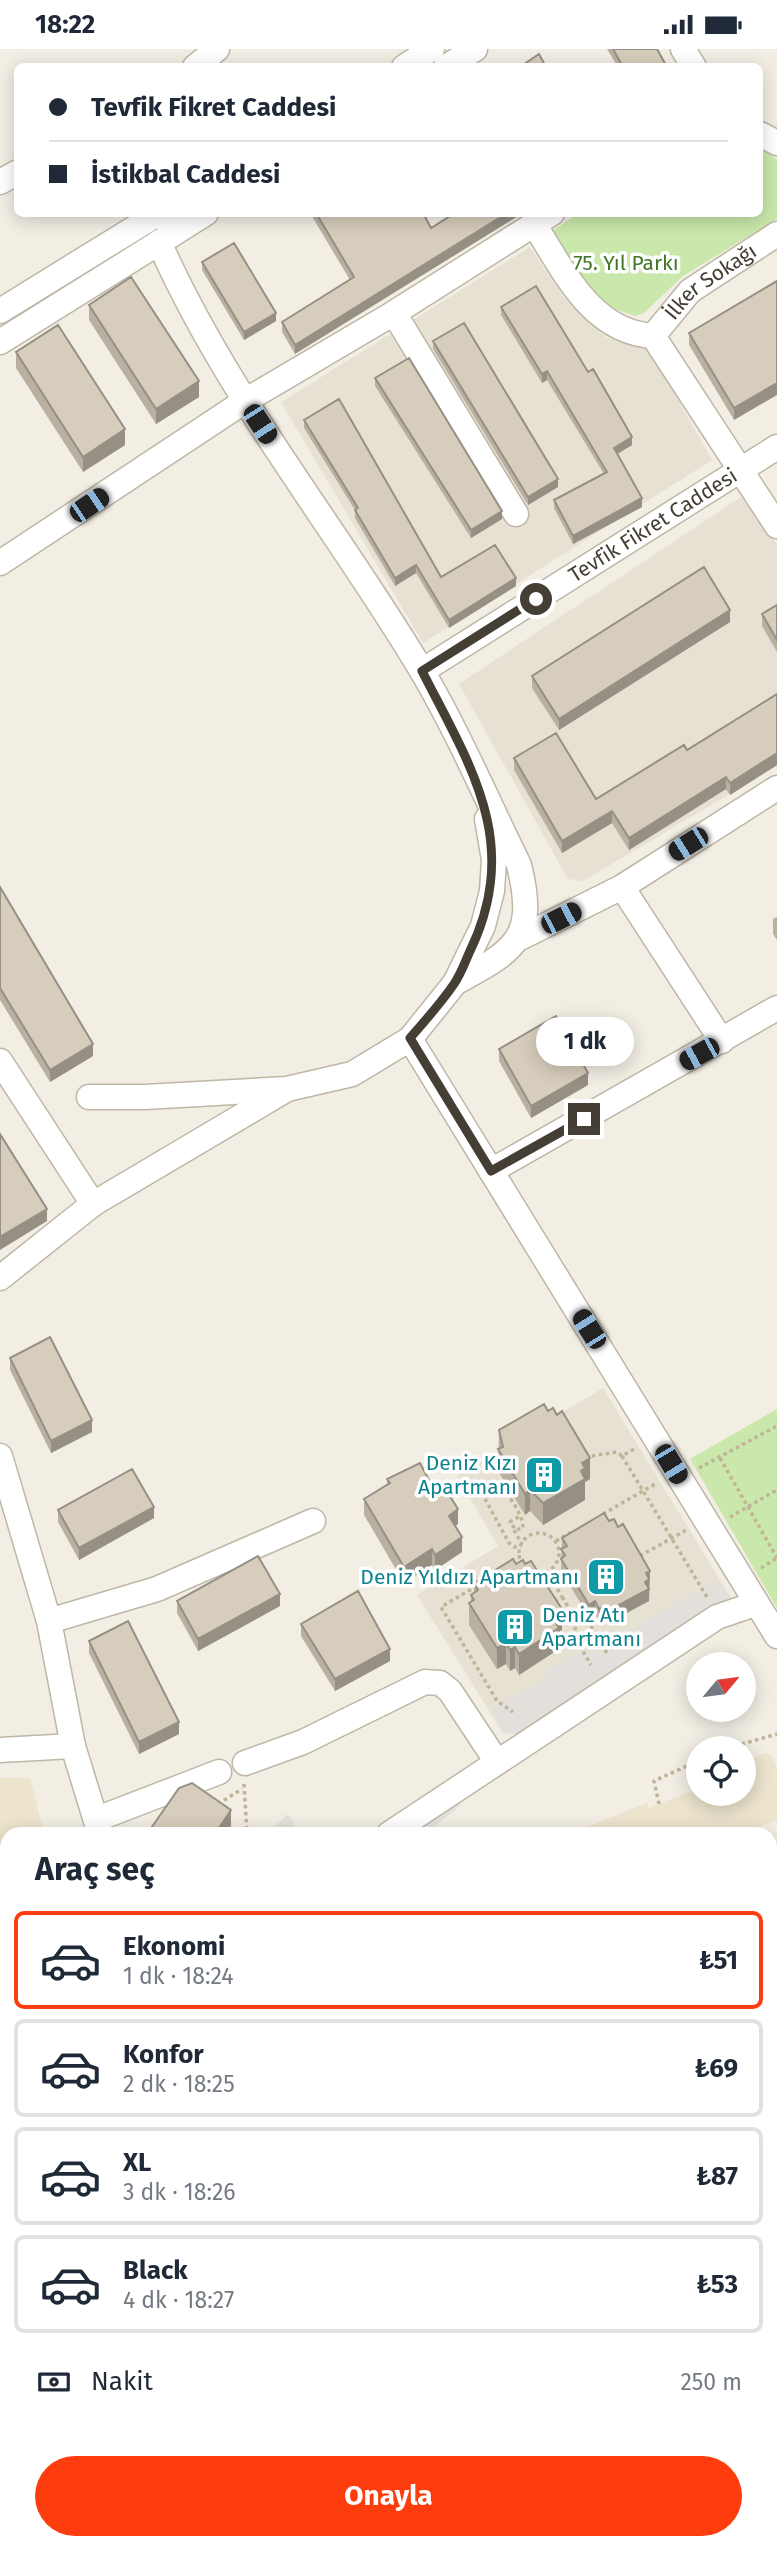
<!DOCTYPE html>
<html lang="tr">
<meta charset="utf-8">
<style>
body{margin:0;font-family:"Fira Sans",sans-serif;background:#f2f2f3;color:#1f2937;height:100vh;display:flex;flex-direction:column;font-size:26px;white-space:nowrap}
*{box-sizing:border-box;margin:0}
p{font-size:23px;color:#747a83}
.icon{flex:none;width:38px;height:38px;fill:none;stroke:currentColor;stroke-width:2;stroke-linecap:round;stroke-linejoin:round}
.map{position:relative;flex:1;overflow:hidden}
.panel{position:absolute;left:0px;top:1778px;width:777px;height:723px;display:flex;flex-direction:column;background:#fff;border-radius:21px 21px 0 0;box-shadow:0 4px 18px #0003}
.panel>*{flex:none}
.hud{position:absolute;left:14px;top:14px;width:749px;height:154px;border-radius:10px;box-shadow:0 4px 18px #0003;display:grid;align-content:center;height:154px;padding:0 35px;background:#fff}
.needle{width:46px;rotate:61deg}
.buttons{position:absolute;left:686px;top:1603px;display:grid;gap:14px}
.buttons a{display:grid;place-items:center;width:70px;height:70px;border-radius:50%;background:#fff;box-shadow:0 4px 18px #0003;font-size:35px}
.end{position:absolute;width:32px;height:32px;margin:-16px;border:9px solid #443e34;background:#fff;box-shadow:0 0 0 4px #fff}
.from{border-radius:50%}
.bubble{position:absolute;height:49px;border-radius:24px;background:#fff;box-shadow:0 4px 18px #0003;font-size:23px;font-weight:700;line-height:49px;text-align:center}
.car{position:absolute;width:21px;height:42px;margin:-21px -10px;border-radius:9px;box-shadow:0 0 5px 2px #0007;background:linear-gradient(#222 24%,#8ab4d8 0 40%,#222 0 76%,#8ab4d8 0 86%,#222 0)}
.hud b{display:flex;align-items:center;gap:24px;height:66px;font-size:26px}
.hud b+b{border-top:2px solid #e0e1e3}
.hud i{width:18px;height:18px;background:#1f2937}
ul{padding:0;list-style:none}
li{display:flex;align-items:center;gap:21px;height:98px;margin:0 14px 10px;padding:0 21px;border:4px solid #e0e1e3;border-radius:10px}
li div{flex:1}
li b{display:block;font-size:26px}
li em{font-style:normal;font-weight:700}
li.active{border-color:#fe3d0f}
li>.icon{width:63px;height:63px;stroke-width:1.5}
h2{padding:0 35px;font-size:32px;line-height:84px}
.pay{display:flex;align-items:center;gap:18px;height:77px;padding:0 35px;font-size:26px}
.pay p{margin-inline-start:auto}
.primary-button{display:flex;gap:14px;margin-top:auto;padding:14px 35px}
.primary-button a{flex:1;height:80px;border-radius:42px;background:#fe3d0f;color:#fff;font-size:28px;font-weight:700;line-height:80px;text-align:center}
.status{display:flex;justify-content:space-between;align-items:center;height:49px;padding:0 35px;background:#fff;direction:ltr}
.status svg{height:19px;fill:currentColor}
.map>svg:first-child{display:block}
.residential{fill:#e6e1d2}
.education{fill:#ece4cd}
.green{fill:#cae8ab}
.parking{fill:#e3e0dc}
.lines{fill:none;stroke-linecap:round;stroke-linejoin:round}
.minor-casing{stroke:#beb7a6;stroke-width:27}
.major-casing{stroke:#e5c35e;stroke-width:32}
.path{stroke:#c0b397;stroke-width:3.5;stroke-dasharray:3.5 3.5;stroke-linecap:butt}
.minor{stroke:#fff;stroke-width:24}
.major{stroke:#ffe490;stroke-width:30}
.wall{fill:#b9b0a2}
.shaded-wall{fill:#969084}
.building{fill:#d7cdbc;stroke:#969084;stroke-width:2}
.route{stroke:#443e34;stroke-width:9}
.labels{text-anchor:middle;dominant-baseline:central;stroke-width:7;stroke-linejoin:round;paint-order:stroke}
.park-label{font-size:21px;fill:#417726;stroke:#fff}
.street-label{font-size:21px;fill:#443e34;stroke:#fff}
.culture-label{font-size:21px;fill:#0d838f;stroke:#fff;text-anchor:end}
</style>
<div class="status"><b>18:22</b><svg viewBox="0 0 49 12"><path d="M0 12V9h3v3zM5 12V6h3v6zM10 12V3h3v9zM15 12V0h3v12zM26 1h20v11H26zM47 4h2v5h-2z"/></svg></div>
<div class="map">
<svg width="777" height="2500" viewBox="0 0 777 2500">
<rect width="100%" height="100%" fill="#f2eee4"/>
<!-- residential -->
<path class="residential" d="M530,198l34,51 41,39 45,13 62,110 -289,183 -142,-241z
M741,448l36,47v222l-194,115 -15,-2 -109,-195z
M603,1339l128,210 -214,136 -14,-1 -86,-138 81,-49 -41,-70z"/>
<!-- education -->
<path class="education" d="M765,1704l7,2 5,14v51l-22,8 2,6h-188l78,-31 2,5 45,-18 -6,-17 10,-4v25h46v-33z
M0,1729h30l14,56h-37v209h-7z"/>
<!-- green -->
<path class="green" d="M760,98l17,13v59l-94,57 -39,37 -9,3 -37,-13 -47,-71 26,-18 183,-1z
M777,1360v199l-87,-149z
M777,2015v138l-7,2v-137z
M0,2040h7v281l-7,-18z
M0,2395l7,17v82h36l3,6h-46z
M267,2494h137l4,6h-133z"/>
<!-- parking -->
<path class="parking" d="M717,1530l12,19 -213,136 -12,-2 -14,-22 57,-32 -3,-6 72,-43 5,7z
M459,1753l2,3 -35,29h-15z
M288,1765l12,20h-33z"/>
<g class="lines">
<defs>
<g id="minor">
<path d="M683,0l11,18"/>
<path d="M195,18l22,-18"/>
<path d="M404,18l28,-18"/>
<path d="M446,18l29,-18"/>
<path d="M760,85l17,9"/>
<path d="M0,133l18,-10"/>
<path d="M534,175c30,47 57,108 119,112l124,190"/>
<path d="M168,188l38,-24"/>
<path d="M159,193c68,154 177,285 263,429 36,61 65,129 97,194 18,73 -3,85 -64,118"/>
<path d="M0,262l159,-98"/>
<path d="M394,264l122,201"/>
<path id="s1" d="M653,287l37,-45 87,-57"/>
<path d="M0,293l168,-105 3,-10 -5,-9 -12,-2"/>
<path d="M0,514l245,-162 149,-88 158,-100"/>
<path id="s2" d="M422,622l355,-224"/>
<path d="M622,838l100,154"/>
<path d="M520,889l102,-51 155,-99"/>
<path d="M410,990l367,597"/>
<path d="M0,1012l93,143"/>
<path d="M89,1048h56l142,-8 65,-15 58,-35 45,-56 28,-57 9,-35 2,-31 -7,-41"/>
<path d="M491,1122l286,-163"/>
<path d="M0,1229l93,-74 191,-113"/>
<path d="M0,1407l49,165 24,125 27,88"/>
<path d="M49,1572l108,-32 156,-68"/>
<path d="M0,1701l73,-4"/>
<path d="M245,1714l58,-21 122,-60 15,1 10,8 47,71"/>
<path d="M97,1770l122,-47"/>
<path d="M389,1785l328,-217 38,-13"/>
<path d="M770,1832l7,-3"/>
<path d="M0,2016h7"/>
<path d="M0,2343l7,18"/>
<path d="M770,2447l7,1"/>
<path d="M57,2494l3,6"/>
<path d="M740,2494l1,6"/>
<path d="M575,2500l14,-6"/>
</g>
<path id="major" d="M770,1974l7,-3
M770,1999l7,-3
M106,2500l6,-6
M135,2500l5,-6"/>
</defs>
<!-- minor casing -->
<use href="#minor" class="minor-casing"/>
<!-- major casing -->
<use href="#major" class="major-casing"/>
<!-- path -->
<path class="path" d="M622,1407l85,141
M585,1408l32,-5 5,4 14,-8
M720,1409l57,100
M699,1419l78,-42
M501,1434l2,4 -19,10 25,46 5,4 7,-1
M503,1438c7,12 20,27 20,41l-7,2 -6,-8 10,-6
M603,1465l54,-31
M730,1468l47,-27
M514,1481l8,14
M519 1504a20 20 0 1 1 40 0a20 20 0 1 1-40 0Z
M556,1492l19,-11
M640,1507l48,-27
M761,1519l16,-10
M547,1522l15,26 -8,5
M477,1537l-36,21 56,94 16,11
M562,1548l16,25 -5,12 18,31
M578,1573l12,2 18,31
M728,1699l49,-14
M244,1735l3,50
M218,1755l24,-15
M659,1755l-5,-23 44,-20
M256,2494l7,6"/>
<!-- minor -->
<use href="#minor" class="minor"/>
<!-- major -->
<use href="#major" class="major"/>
</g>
<!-- wall -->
<path class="wall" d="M607,0h50l10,18h-49z
M310,164h113l-128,141 -13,-22v-10l68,-42z
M202,213l74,59 -32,19 -42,-70z
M777,232l-43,139 -45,-75v-12z
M89,256l110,92 -43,27 -67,-104z
M501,258l131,138 -15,9 25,53 -69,37 -19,-36v-8l50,-26 -57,-94 -5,3 -41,-68z
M433,292l125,146 -30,18 -95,-156z
M16,303l109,93 -42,27 -67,-104z
M375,329l127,141 -31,19 -96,-152z
M304,371l137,157 75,9 -67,42 -33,-55 -21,13 -40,-68v-8l-51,-82z
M777,556v47l-15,-26v-12z
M730,573l-171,108 -27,-42v-12z
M777,645v71l-47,30 -4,-6 -97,61 -17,-27 -50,30 -48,-83v-12l82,41 91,-49z
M0,838l93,169 -43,26 -50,-82z
M777,868v23l-4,-6v-15z
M499,1000l89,36 -57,33 -32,-57z
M10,1309l82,74 -41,21 -41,-83z
M499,1381l91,49 -5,3v18l-42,25 -13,-14 -5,4 -27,-44z
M387,1430l45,7 26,38 -3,2 7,26 -27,18 -3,-5 -28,18 -40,-68v-16l23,-15z
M58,1461l96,8 -75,42 -21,-38z
M562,1489l88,45 -1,1v17l-41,22 -3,-5 -6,3 -4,-8 -6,4 -28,-46z
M474,1534l88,47 -2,1 -1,18 -40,26 -4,-7 -5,3 -4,-7 -9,5 -28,-44v-22l2,-1v-7l3,-2z
M177,1552l103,5 -82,45 -21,-38z
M301,1575l89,37 -55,30 -34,-55z
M89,1592l90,93 -40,20 -50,-101z"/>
<!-- shaded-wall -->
<path class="shaded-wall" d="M507,164h16l-228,141v-9z
M276,264v8l-32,19v-8z
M547,322v9l-5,3v-9z
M199,332v16l-43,27v-15z
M777,334v12l-43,25v-12z
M125,380v16l-42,27v-15z
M632,388v8l-18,11v-8z
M558,430v8l-30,18v-8z
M642,449v9l-69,37v-8z
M502,462v8l-31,19v-8z
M416,516v8l-21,13v-8z
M516,529v8l-67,42v-8z
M730,561v12l-171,108v-11z
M777,704v12l-47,30v-12z
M726,728v12l-97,61v-12z
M612,762v12l-50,30v-12z
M93,995v12l-43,26v-12z
M588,1024v12l-57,33v-12z
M47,1160v12l-47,29v-13z
M92,1371v12l-41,21v-12z
M590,1409v21l-5,3v18l-42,25v-22l39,-40z
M530,1441v21l-5,4v-21z
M154,1458v11l-75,42v-12z
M458,1460v15l-9,7v-15z
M462,1488v15l-27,18v-15z
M432,1500v16l-28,18v-16z
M650,1522l-1,30 -41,22v-12l38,-38z
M280,1545v12l-82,45v-12z
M595,1552v12l-6,4v-12z
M605,1557v12l-6,3v-12z
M562,1560v21l-2,1 -1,18 -40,26v-21l36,-32 3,-11z
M506,1594v21l-9,5v-21z
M515,1598v21l-5,3v-21z
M390,1600v12l-55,30v-12z
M179,1673v12l-40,20v-12z
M231,1761v16l-6,8h-10z
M777,1911v11l-7,3v-11z"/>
<!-- building -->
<path class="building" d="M613,0h44l10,18h-44z
M539,5l7,13h-26z
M316,164h107l8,15 24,-15h52l-212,132 -13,-23 72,-45z
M234,194l42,70 -32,19 -42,-70z
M131,228l68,104 -43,28 -67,-104z
M777,232v102l-43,25 -45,-75z
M536,237l52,86 5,-3 39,68 -18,11 28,50 -69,38 -19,-36 53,-28 -60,-101 -5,3 -41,-67z
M464,274l94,156 -30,18 -95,-156z
M58,276l67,104 -42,28 -67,-105z
M409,309l93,153 -31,19 -96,-152z
M339,350l102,178 54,-32 21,33 -67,42 -33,-55 -21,13 -40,-68 3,-2 -54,-88z
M704,518l26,43 -171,109 -27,-43z
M777,556v35l-15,-26z
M777,645v59l-47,30 -4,-6 -97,61 -17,-27 -50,30 -48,-83 42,-25 40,66 88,-54 3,5z
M0,838l93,157 -43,26 -50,-82z
M556,967l32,57 -57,33 -32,-57z
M0,1085l47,75 -47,28z
M50,1288l42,83 -41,21 -41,-83z
M544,1355l4,7 5,-3 4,7 5,-4 28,47 -8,5 3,5 -4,3 4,8 -42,24 -13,-13 -5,4 -27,-45 5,-2 -4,-17z
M420,1414l12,23 9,-4 17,27 -9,7 13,21 -27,18 -3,-6 -28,18 -40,-68 26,-16 -3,-4z
M132,1420l22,38 -75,41 -21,-38z
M604,1464l5,8 5,-2 4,8 5,-3 27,47 -4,2 3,6 -4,3 4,7 -41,22 -3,-5 -6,3 -4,-8 -6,4 -28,-46 4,-4 -4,-6 6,-3 -5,-8z
M258,1507l22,38 -82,45 -21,-38z
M513,1510l3,5 7,-4 2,4 6,-3 31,48 -4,2 2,8 -5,3 4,6 -40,26 -4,-7 -5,3 -4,-7 -9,5 -28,-45 5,-3 -3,-5 7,-5 -4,-7z
M358,1542l32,58 -55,30 -34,-55z
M128,1572l51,101 -40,20 -50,-101z
M192,1734l39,27 -16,24h-68l32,-46z
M777,1861v50l-7,3v-50z"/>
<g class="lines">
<!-- route -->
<path class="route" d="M536,550l-114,72c49,96 100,172 48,280 -5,11 -9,23 -16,33 -13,19 -29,37 -44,54l81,133 93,-52"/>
</g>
<!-- icons -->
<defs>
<symbol id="building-square" viewBox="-11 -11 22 22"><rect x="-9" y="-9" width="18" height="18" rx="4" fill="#0f9aa8" stroke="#fff"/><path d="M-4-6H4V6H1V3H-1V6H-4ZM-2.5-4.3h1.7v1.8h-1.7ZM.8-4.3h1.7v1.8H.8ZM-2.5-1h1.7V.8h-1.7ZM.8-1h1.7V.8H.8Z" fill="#fff"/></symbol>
</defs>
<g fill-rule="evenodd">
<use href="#building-square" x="522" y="1404" width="44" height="44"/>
<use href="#building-square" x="584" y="1506" width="44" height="44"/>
<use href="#building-square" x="493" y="1556" width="44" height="44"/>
</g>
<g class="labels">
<!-- park labels -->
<g class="park-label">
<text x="626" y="214">75. Yıl Parkı</text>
</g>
<!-- street labels -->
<g class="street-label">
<text stroke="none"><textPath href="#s1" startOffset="80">İlker Sokağı</textPath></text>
<text stroke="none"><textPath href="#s2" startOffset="273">Tevfik Fikret Caddesi</textPath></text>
</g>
<!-- culture labels -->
<g class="culture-label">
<text x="517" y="1414">Deniz Kızı<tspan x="517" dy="24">Apartmanı</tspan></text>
<text x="579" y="1528">Deniz Yıldızı Apartmanı</text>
<text x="542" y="1566" text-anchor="start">Deniz Atı<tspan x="542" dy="24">Apartmanı</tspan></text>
</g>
</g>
</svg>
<div class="buttons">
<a><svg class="needle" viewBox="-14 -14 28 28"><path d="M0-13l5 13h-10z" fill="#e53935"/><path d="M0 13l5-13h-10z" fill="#747a83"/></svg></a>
<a><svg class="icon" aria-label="locate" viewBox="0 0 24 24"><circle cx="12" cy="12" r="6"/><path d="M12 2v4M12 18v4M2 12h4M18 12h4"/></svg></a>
</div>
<i class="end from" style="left:536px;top:550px"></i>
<i class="end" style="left:584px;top:1070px"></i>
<div class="bubble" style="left:536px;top:968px;width:98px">1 dk</div>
<i class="car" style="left:260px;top:375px;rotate:147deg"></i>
<i class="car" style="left:89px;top:456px;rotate:56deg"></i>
<i class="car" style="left:688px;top:795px;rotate:238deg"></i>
<i class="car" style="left:561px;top:869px;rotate:63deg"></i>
<i class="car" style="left:699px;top:1005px;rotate:241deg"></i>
<i class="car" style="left:589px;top:1280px;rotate:328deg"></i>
<i class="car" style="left:671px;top:1415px;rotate:149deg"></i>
<div class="hud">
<b><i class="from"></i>Tevfik Fikret Caddesi</b>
<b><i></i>İstikbal Caddesi</b>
</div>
<section class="panel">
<h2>Araç seç</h2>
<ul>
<li class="active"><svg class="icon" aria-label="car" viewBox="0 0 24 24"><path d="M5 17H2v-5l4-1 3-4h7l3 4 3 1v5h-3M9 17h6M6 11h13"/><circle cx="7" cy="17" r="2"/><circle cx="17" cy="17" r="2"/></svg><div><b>Ekonomi</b><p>1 dk · 18:24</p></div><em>₺51</em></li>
<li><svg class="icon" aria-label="car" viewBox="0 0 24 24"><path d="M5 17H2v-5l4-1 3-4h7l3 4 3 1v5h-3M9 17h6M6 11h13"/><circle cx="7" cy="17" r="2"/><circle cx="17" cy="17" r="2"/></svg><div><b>Konfor</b><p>2 dk · 18:25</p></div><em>₺69</em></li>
<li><svg class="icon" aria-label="car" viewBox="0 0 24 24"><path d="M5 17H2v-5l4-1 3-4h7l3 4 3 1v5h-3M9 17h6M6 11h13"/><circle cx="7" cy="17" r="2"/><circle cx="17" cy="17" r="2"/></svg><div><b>XL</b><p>3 dk · 18:26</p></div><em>₺87</em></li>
<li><svg class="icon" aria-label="car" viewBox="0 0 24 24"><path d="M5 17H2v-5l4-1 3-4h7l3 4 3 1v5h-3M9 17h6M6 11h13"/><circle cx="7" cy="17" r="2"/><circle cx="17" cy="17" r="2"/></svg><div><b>Black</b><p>4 dk · 18:27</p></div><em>₺53</em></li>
</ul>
<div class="pay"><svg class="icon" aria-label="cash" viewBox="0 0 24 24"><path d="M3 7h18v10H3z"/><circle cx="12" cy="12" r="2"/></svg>Nakit<p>250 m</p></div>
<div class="primary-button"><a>Onayla</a></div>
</section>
</div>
